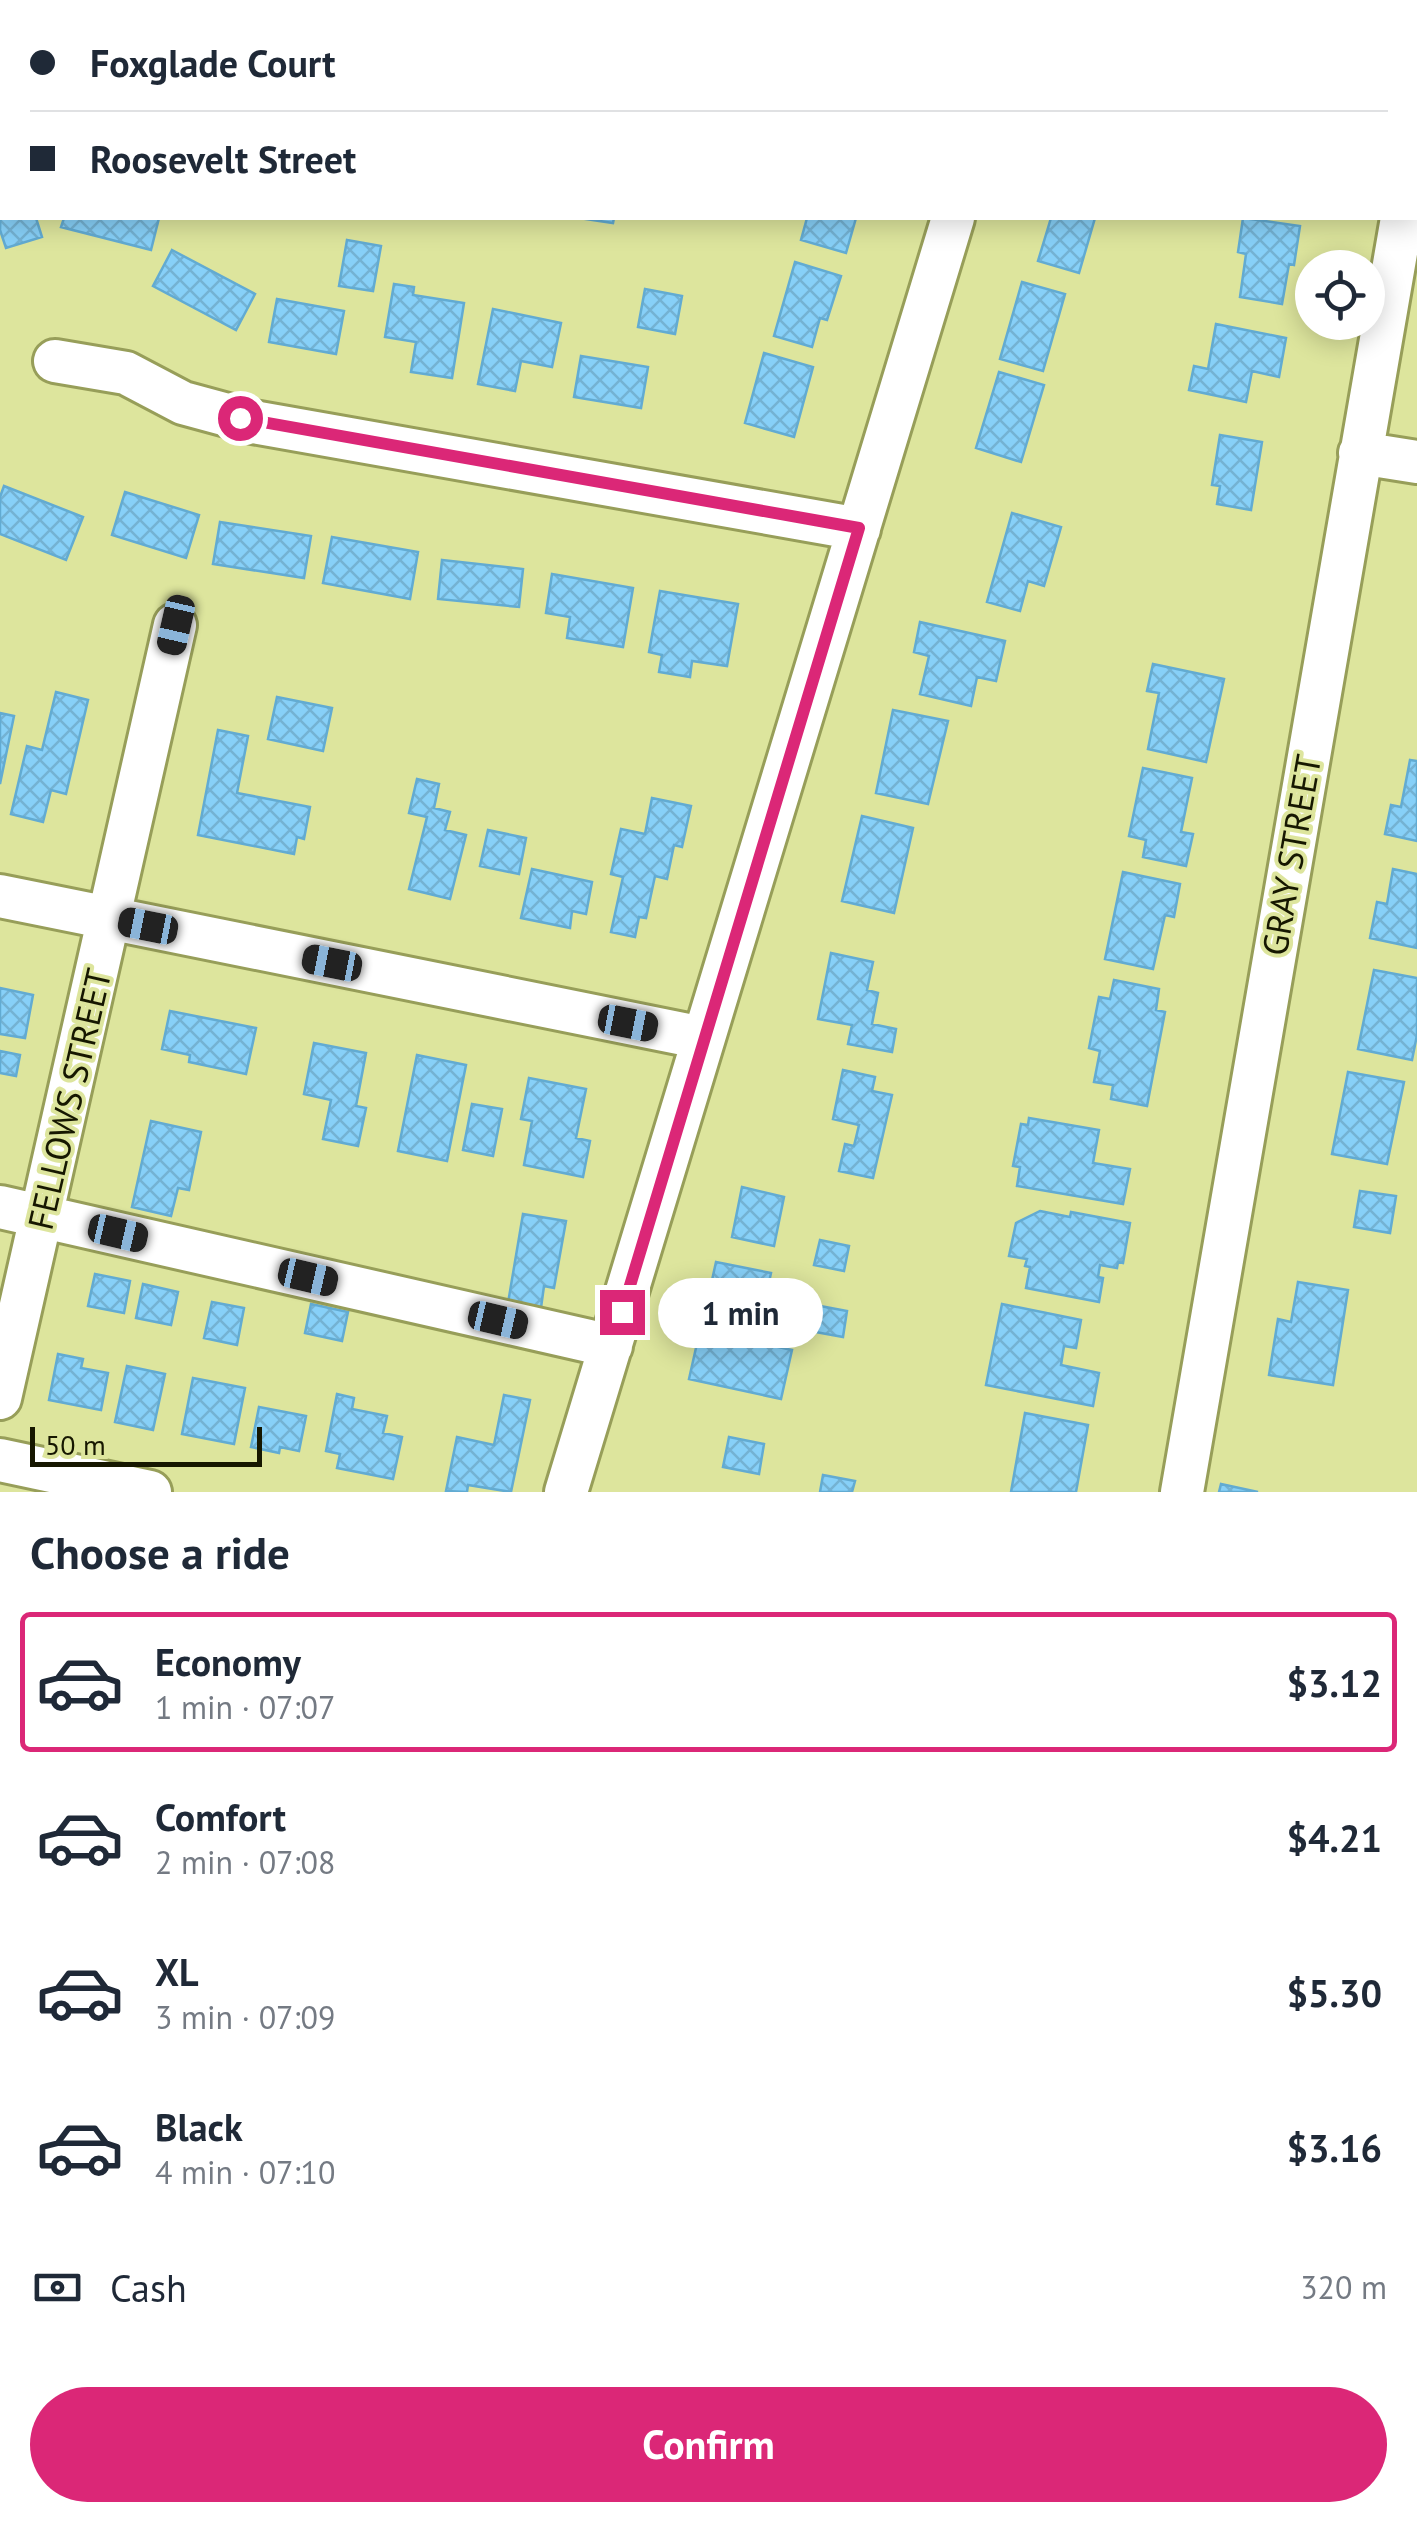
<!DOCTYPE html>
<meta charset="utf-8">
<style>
body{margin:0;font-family:"PT Sans",sans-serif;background:#f2f2f3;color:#1f2937;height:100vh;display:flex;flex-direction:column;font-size:38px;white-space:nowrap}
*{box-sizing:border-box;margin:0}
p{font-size:32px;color:#747a83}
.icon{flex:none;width:55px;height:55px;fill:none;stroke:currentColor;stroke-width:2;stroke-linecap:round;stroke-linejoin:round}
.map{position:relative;height:1492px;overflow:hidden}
.panel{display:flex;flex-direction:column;background:#fff;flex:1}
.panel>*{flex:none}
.hud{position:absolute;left:0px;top:0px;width:1418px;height:220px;box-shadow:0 5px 25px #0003;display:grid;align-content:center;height:220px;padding:0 30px;background:#fff}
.tools{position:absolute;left:1295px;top:250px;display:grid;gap:20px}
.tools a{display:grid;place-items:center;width:90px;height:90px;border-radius:50%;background:#fff;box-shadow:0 5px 25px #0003;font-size:50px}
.scale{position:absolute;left:30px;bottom:25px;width:232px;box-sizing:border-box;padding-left:10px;border:5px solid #161700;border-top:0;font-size:28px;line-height:35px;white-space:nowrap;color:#161700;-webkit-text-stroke:8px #dde59d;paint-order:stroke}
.end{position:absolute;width:45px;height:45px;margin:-22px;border:12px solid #db2777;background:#fff;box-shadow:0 0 0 5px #fff}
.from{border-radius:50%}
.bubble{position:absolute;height:70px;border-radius:35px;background:#fff;box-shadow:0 5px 25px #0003;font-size:32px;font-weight:800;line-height:70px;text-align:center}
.car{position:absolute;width:30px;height:60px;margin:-30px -15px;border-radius:12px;box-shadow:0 0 8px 2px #0007;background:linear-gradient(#222 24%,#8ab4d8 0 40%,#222 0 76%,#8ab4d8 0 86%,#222 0)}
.hud b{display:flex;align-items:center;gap:35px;height:95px;font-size:38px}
.hud b+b{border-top:2px solid #e0e1e3}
.hud i{width:25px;height:25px;background:#1f2937}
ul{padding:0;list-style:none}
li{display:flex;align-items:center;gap:30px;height:140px;margin:0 20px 15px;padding:0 10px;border:5px solid transparent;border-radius:10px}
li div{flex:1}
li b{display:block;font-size:38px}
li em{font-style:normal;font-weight:800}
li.current{border-color:#db2777}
li>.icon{width:90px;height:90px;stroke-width:1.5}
h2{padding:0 30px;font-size:45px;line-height:120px}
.pay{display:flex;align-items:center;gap:25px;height:110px;padding:0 30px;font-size:38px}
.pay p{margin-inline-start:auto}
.cta{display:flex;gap:20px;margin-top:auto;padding:20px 30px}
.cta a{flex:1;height:115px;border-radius:60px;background:#db2777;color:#fff;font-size:40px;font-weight:800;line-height:115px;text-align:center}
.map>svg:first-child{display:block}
.building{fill:url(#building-cross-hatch);stroke:#62abd2;stroke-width:2.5}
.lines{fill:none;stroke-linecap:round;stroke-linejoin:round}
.minor-casing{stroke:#979e59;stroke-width:48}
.minor{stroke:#fff;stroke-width:42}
.route{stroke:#db2777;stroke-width:12}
.labels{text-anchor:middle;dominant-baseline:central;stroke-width:8;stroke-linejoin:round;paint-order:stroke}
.street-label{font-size:35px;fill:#161700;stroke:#dde59d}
</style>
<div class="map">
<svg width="1417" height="1492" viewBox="0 0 1417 1492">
<defs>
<pattern id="building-cross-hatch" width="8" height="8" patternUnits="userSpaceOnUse" patternTransform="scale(2.5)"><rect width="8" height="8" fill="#87d0f8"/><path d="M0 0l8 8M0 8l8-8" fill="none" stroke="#74b2d3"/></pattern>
</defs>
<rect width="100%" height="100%" fill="#dde59d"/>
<!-- building -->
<path class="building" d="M1284,0h68l-68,2z
M2,179v39h34l6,19 -36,11 -6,-18z
M64,218h95l-8,32 -90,-23z
M579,218h35l-1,5z
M807,218h49l-10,35 -45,-13z
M1051,218h44l-16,55 -41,-12z
M1243,218l57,8 -6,39 -5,-1 -7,40 -42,-7 6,-43 -8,-2z
M347,240l34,6 -8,45 -34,-5z
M172,250l83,44 -19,36 -83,-44z
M795,262l46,14 -14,44 -7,-2 -8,29 -38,-11z
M1022,282l43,12 -22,77 -43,-12z
M394,284l20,3 -1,8 51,8 -12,75 -41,-6 5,-30 -31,-5z
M645,289l37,7 -7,38 -37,-7z
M277,299l67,12 -8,43 -67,-12z
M493,309l68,14 -9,44 -31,-6 -6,30 -37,-7z
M1216,324l70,14 -7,39 -27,-6 -6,31 -57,-12 5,-24 14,3z
M764,353l49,14 -19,70 -49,-14z
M581,356l67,11 -7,41 -67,-11z
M999,372l45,13 -23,77 -45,-14z
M1220,435l42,7 -11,68 -34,-6 3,-18 -8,-1z
M4,486l79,31 -17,43 -66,-26v-37z
M125,492l74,23 -13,43 -74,-23z
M1012,513l49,14 -17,59 -16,-5 -8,30 -33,-9z
M220,522l91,14 -7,42 -91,-14z
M332,537l86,15 -8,47 -87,-16z
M442,560l81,9 -4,38 -81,-8z
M552,574l81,14 -10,59 -56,-9 3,-21 -24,-4z
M660,591l78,13 -11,62 -35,-5 -2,16 -31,-5 3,-17 -13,-3z
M920,622l85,19 -9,40 -19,-4 -6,29 -51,-12 9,-38 -15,-4z
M1153,664l71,15 -18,83 -58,-13 11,-56 -12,-2z
M56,692l32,8 -22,94 -15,-4 -8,32 -32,-8 16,-68 15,4z
M277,697l55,11 -9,43 -55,-12z
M893,710l55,11 -20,83 -52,-11z
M0,713l14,3 -14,68z
M218,730l30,6 -11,57 73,14 -6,32 -7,-2 -3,17 -96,-19z
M1410,760l7,1v80l-32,-7 6,-29 10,2z
M1143,768l49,10 -11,54 12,2 -7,32 -43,-9 3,-17 -17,-4z
M417,779l22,5 -5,24 16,4 -5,18 21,5 -16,64 -41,-10 18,-72 -18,-4z
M652,798l39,8 -9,41 -8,-2 -7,34 -12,-3 -9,42 -7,-1 -4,20 -24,-5 12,-55 -12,-3 10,-45 24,5z
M862,816l51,12 -19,85 -52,-12z
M488,830l38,8 -7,36 -39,-8z
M532,869l60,13 -6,32 -14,-3 -2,17 -49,-10z
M1393,869l24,5v74l-47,-10 7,-36 10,2z
M1123,872l57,12 -6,33 -9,-2 -12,54 -48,-10z
M831,953l42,9 -6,28 11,3 -6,31 24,5 -4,23 -44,-8 4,-19 -34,-6z
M1374,970l43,8v57l-5,25 -54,-11z
M1114,980l45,9 -3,21 9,2 -18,94 -36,-7 2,-14 -19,-3 6,-31 -11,-3 10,-51 11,2z
M0,988l33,7 -8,43 -25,-4z
M170,1011l86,17 -10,46 -57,-12 1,-7 -28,-6z
M314,1043l52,10 -10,53 10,2 -8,38 -35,-7 8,-39 -27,-6z
M0,1051l20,4 -4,21 -16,-3z
M417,1055l49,10 -19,96 -49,-10z
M843,1070l32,7 -3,14 20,4 -19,83 -34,-7 6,-27 9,2 5,-21 -26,-6z
M1348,1072l56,10 -17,82 -55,-10z
M529,1078l57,11 -10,49 14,3 -7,36 -59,-12 8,-44 -11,-2z
M472,1104l30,5 -9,47 -30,-6z
M1029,1118l70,12 -6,33 37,6 -7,35 -106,-18 3,-19 -7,-1 8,-42 7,1z
M151,1121l50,11 -12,58 -11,-2 -7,28 -39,-9z
M742,1187l42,10 -10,49 -42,-9z
M1360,1191l36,5 -6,37 -36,-6z
M1040,1211l30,6 1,-5 59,11 -7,40 -5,-1 -1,6 -17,-3 -2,12 5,1 -4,24 -73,-14 4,-21 -5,-1 2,-7 -18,-3 7,-33z
M523,1214l43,7 -12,67 -10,-2 -4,29 -33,-6z
M820,1240l29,6 -5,25 -30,-6z
M716,1262l55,11 -9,42 -55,-12z
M95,1274l35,7 -6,32 -36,-7z
M1298,1282l50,8 -15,95 -64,-10 9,-56 13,3z
M143,1284l35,8 -7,33 -35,-7z
M212,1302l32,6 -7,37 -33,-7z
M311,1304l37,8 -6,29 -37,-8z
M1002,1304l79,16 -5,28 -12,-2 -3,19 38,8 -6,33 -107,-21z
M815,1305l32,6 -4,26 -33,-6z
M700,1330l92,20 -11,49 -92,-20z
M58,1354l25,5 -2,9 27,5 -7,37 -52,-10z
M127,1366l38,8 -12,56 -38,-8z
M193,1378l52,10 -11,56 -52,-10z
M337,1394l17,4 -2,11 35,7 -4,17 19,4 -9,42 -56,-11 3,-14 -14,-3z
M504,1395l26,5 -19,92 -43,-7 -1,7 -21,-1 11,-54 37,8z
M259,1407l47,9 -7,35 -19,-4 -1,6 -28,-6z
M1025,1413l63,12 -12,67h-65z
M729,1437l35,7 -5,30 -36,-7z
M823,1475l32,6 -3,11h-32z
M1221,1484l37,8h-39z"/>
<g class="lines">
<defs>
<path id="minor" d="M357,0l5,2
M84,2l1,-2
M587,2l2,-2
M1018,2l1,-2
M55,361l71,12 57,30 70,19 606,107
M1360,453l57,9
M0,896l703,142
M0,1207l611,139
M0,1398l175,-773
M0,1460l150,32
M566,1492l387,-1274
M1182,1492l220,-1274"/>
</defs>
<!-- minor casing -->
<use href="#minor" class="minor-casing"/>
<!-- minor -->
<use href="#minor" class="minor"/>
</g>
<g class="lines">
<!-- route -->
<path class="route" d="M240,418l619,110 -237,784"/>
</g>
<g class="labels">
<!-- street labels -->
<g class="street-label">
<text transform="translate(1291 855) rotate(-80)">GRAY STREET</text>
<text transform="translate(69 1099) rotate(-77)">FELLOWS STREET</text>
</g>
</g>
</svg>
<div class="tools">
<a><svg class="icon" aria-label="locate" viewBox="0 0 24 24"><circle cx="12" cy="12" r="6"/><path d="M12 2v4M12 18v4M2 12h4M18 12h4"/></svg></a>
</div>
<div class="scale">50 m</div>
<i class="end from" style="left:240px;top:418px"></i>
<i class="end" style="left:622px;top:1312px"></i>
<div class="bubble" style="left:658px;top:1278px;width:165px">1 min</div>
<i class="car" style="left:176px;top:625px;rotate:193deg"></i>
<i class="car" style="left:148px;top:926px;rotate:281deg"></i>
<i class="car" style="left:332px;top:963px;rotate:281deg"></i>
<i class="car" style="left:628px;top:1023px;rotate:101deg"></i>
<i class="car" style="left:118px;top:1233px;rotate:103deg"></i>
<i class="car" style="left:308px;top:1277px;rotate:103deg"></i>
<i class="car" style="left:498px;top:1320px;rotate:103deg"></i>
<div class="hud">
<b><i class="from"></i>Foxglade Court</b>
<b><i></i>Roosevelt Street</b>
</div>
</div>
<section class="panel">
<h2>Choose a ride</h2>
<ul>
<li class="current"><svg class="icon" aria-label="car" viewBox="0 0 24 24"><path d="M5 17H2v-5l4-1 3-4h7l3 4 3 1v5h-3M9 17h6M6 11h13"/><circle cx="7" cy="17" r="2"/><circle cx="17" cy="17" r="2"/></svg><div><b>Economy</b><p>1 min · 07:07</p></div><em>$3.12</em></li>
<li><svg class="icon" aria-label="car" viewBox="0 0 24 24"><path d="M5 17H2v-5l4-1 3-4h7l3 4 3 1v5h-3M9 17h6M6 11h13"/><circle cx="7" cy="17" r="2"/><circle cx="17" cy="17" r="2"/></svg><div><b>Comfort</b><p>2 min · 07:08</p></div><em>$4.21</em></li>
<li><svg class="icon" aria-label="car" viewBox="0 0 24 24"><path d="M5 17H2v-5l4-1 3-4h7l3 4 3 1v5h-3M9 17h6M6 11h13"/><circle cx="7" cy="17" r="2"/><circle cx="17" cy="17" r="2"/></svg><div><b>XL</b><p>3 min · 07:09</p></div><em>$5.30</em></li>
<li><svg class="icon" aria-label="car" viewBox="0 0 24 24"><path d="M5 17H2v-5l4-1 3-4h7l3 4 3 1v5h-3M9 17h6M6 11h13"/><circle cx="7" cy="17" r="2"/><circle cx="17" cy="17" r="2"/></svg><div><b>Black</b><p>4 min · 07:10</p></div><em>$3.16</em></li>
</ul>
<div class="pay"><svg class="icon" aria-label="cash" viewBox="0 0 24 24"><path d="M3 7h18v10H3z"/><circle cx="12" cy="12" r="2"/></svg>Cash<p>320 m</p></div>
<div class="cta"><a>Confirm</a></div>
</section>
